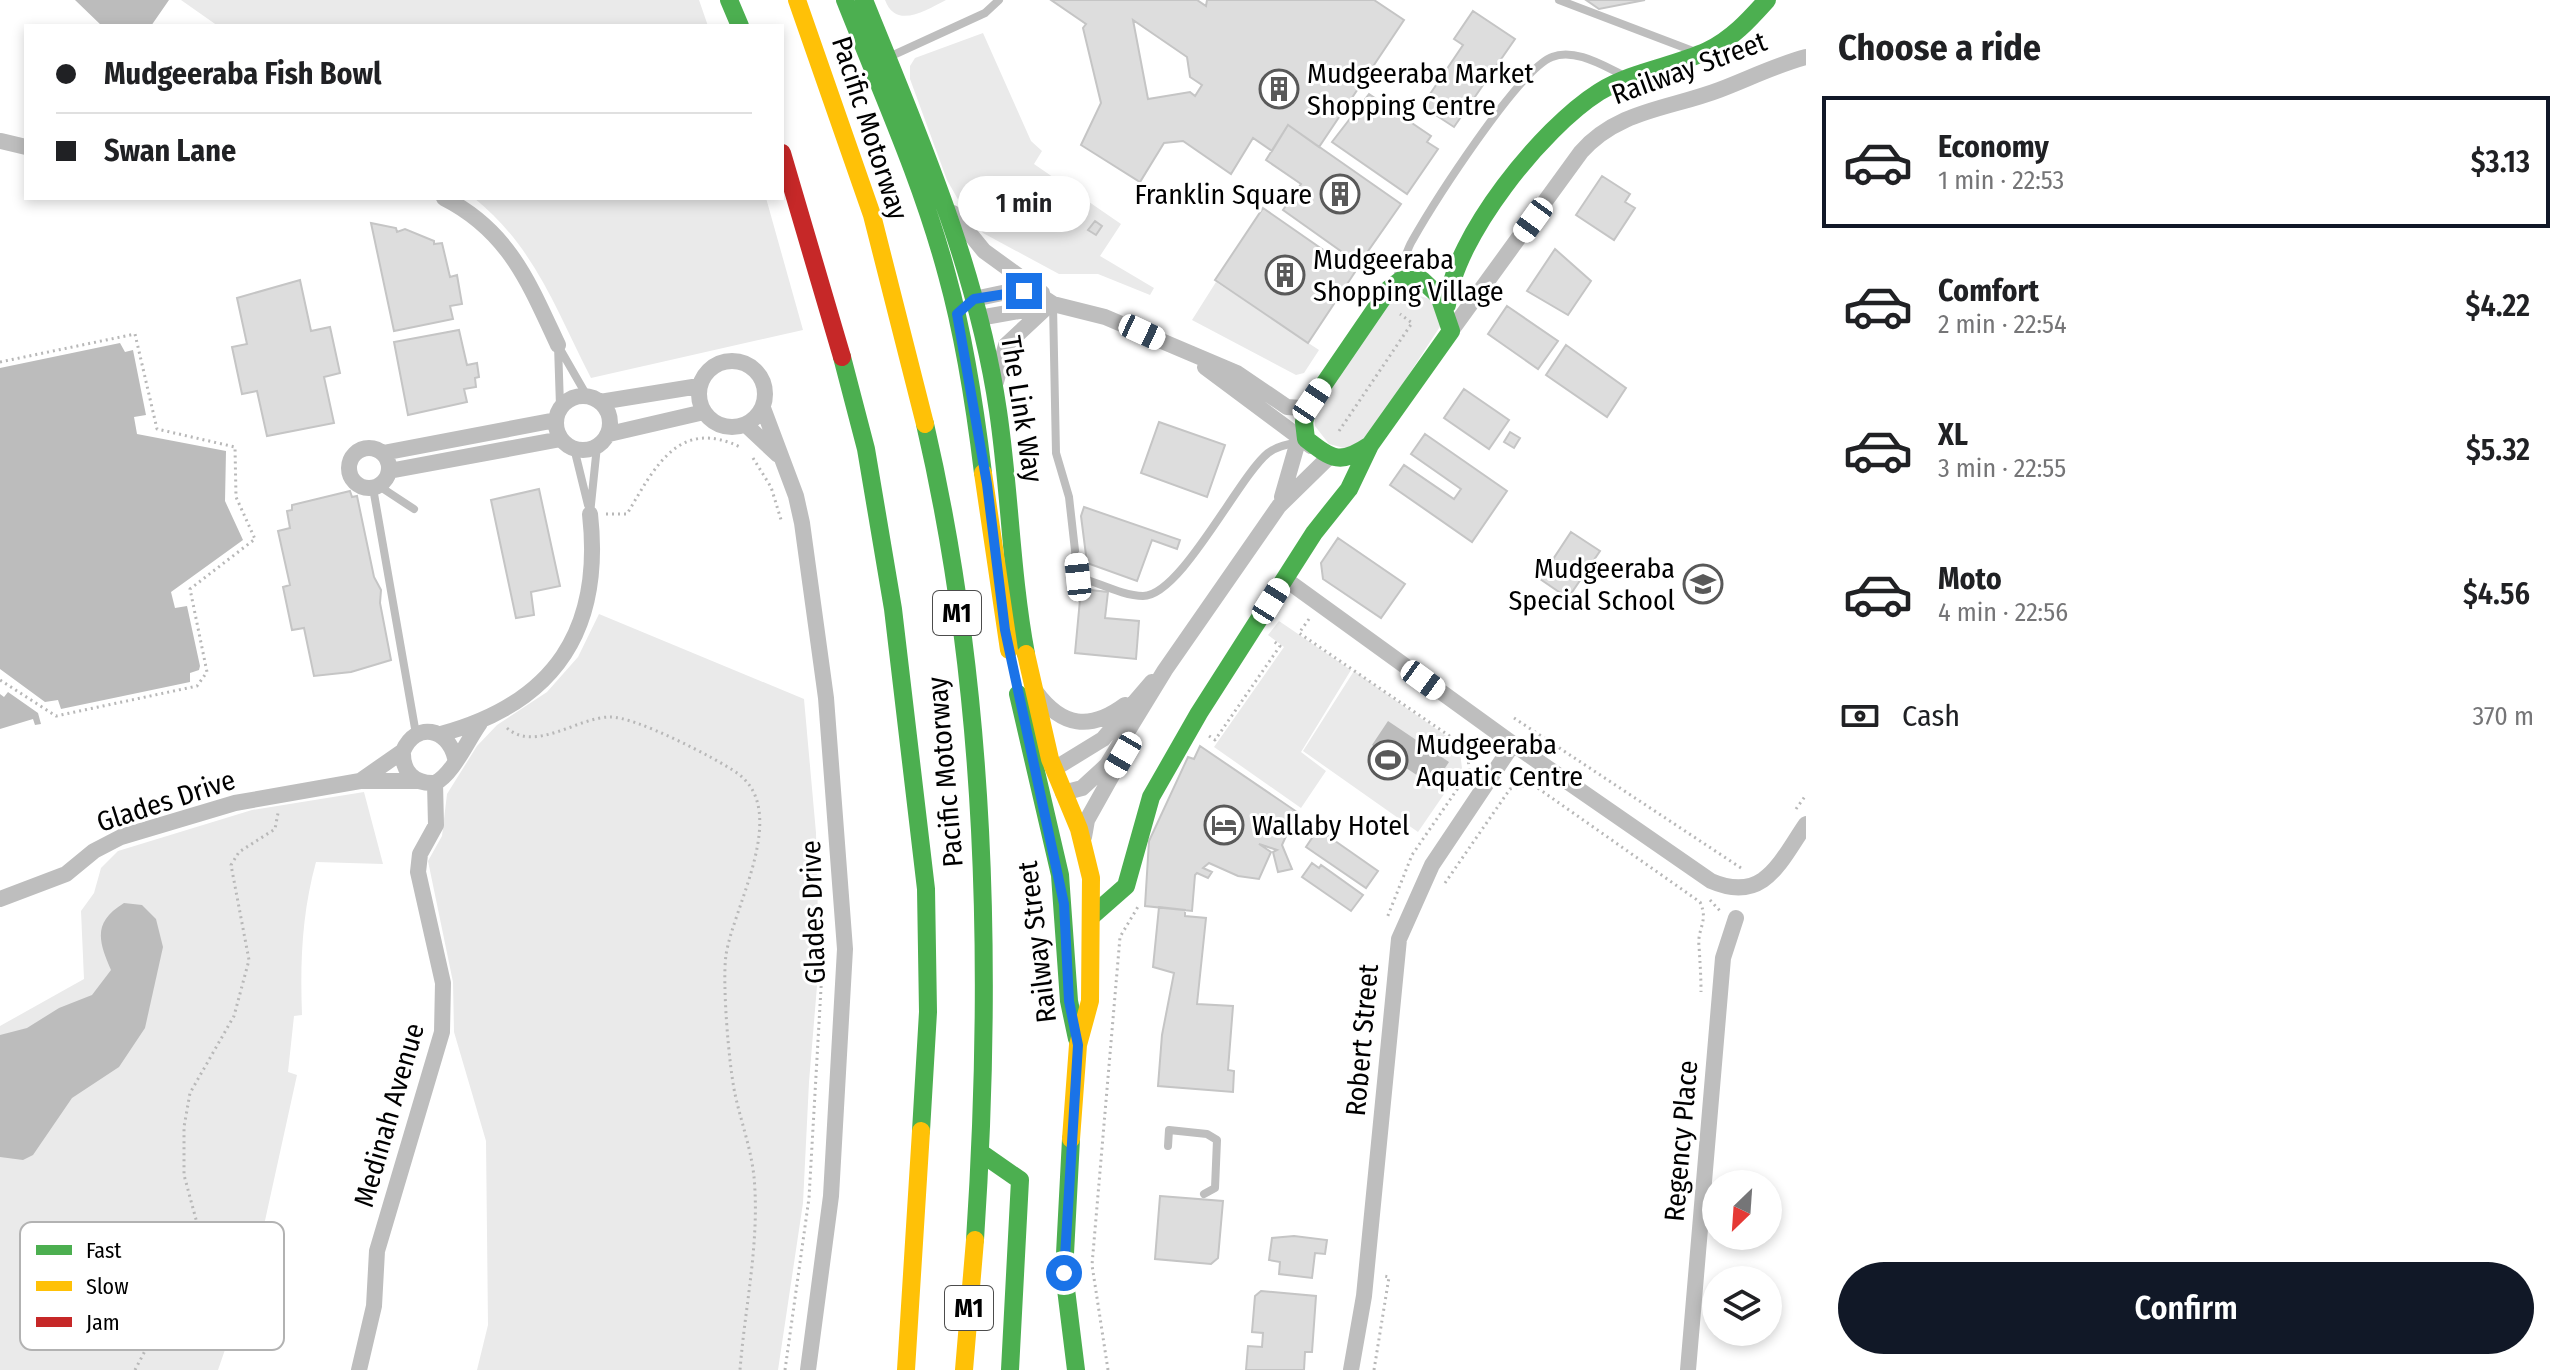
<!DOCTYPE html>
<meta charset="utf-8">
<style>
body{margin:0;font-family:"Fira Sans Condensed",sans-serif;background:#f6f6f6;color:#202124;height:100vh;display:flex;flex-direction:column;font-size:30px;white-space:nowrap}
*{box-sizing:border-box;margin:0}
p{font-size:26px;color:#757577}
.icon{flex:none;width:44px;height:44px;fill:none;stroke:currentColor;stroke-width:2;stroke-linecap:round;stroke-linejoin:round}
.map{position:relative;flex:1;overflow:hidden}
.sheet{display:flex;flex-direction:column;background:#fff;width:760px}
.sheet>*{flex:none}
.hud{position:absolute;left:24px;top:24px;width:760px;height:176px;border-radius:0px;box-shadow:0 4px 12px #0003;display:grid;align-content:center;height:176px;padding:0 32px;background:#fff}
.needle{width:52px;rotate:205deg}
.fabs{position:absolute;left:1702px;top:1170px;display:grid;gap:16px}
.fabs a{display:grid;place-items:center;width:80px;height:80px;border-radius:50%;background:#fff;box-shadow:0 4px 12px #0003;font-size:40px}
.end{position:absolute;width:36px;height:36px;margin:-18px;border:10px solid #1a73e8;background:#fff;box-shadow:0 0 0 4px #fff}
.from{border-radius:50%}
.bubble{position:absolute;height:56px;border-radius:28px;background:#fff;box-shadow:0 4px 12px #0003;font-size:26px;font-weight:600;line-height:56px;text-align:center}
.car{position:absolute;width:24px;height:48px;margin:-24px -12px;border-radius:10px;box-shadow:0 0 6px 2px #0007;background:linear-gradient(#fff 24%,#345 0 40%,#fff 0 76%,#345 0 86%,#fff 0)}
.hud b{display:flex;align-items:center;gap:28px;height:76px;font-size:30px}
.hud b+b{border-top:2px solid #e0e0e0}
.hud i{width:20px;height:20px;background:#202124}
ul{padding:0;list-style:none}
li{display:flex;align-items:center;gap:24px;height:132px;margin:0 16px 12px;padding:0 16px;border:4px solid transparent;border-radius:0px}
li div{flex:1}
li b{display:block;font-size:30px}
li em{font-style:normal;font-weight:600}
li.active{border-color:#111827}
li>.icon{width:72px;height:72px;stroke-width:1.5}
h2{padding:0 32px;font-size:36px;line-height:96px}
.pay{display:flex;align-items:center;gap:20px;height:88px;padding:0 32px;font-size:30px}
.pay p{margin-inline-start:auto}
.primary-button{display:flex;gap:16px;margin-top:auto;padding:16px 32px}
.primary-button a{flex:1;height:92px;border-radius:48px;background:#111827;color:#fff;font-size:32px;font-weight:600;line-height:92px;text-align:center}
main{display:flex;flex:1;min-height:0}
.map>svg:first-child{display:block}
.green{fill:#eaeaea}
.water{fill:#bcbcbc}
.building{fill:#ddd;stroke:#c5c5c5;stroke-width:2;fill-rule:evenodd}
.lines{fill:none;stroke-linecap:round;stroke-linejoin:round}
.path{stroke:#b8b8b8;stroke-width:3;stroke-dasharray:2 4;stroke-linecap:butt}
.lane{stroke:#bebebe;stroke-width:8}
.street{stroke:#bebebe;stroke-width:16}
.fast{stroke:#4caf50;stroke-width:18}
.slow{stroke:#ffc107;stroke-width:18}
.jam{stroke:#c62828;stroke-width:18}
.route{stroke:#1a73e8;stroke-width:10}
.labels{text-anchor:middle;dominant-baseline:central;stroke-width:6;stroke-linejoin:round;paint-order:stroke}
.shield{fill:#fff;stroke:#4c4c4c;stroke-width:2}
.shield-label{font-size:26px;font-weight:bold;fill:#000}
.street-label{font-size:28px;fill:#000;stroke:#fff}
.poi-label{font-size:28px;fill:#000;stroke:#fff;text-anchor:start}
.key{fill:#fff;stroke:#b2b2b2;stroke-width:2}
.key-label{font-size:22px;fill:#000}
</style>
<main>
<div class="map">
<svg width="1806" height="1370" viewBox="0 0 1806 1370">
<rect width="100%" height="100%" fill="#fff"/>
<!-- green -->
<path class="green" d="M181,0h518l9,26h-490z
M885,0h61c-20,10 -50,30 -61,0z
M983,33l48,108 11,10 -8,13 87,60 -21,32 54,32 -4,7 -52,-21h-39l-76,-41 -19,-23 -17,-30 -37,-101v-13l5,-8z
M474,198h292l37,132 -212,48c-35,-68 -56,-131 -117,-180z
M1216,282l103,68 -15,23 -8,2 -104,-55z
M1404,291l26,8 11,26 -74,114 -19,10 -19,-5 -14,-18v-14l73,-108z
M599,614l205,85 12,134 3,129 -10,120 -6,121 -25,167h-301l11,-45 -2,-184 -32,-109 -1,-50 -25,-121 14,-25 5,-42 30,-48 20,-21 50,-33 31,-35z
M1279,621l72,49 -50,82 25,19 -25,37 -87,-61 70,-100 -16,-12z
M1354,671l105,74 3,23 -44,64 -115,-81z
M364,792l19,72 -67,-2c-14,51 -16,100 -14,153l-8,1 -6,56 9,3 -40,182 -39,113h-218v-344l84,-47 -3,-68 13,-18 7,-25 17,-17 134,-41z"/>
<!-- water -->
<path class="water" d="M75,0h94l-18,26h-49z
M120,343l5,9 8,-2 13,65 -12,2 3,17 89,17 -1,50 18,39 -72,52 4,16 12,-2 13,60 -1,4 -9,3v9l-129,27 -3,-9 -13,2 -45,-33v-301z
M8,692l30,21 3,11 -6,1 -2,-6 -33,10v-35l4,3z
M1388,721l61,41 -16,24 -61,-41z
M124,903l18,2 14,14 7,28 -18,81 -26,39 -47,31 -39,57 -10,5 -23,-3v-122l27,-7 32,-20 33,-13 19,-25c-13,-30 -18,-48 13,-67z"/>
<!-- building -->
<path class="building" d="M1051,0h146l9,6 1,-6h167l30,20 -85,127 -31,-22 -16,26 -19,-13 -22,36 -48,-33 -19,2 -24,39 -59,-37 20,-42 -18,-75 3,-4zM1133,20l54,37 3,20 12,8 -7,11 -5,-4 -42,7z
M1586,0h59l-46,9z
M1473,11l42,28 -61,88 -32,-21 41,-61 -9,-6z
M1369,94l62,42 -4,6 11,7 -31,45 -75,-52z
M1288,125l113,79 -42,60 -76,-54 18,-26 -35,-24z
M1602,176l28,18 -5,8 10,6 -21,32 -38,-25z
M1263,208l92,64 -47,71 -93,-63z
M1095,221l7,5 -6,9 -8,-5z
M371,223l25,5 1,4 8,-3 29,12v3l8,-1 8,34 7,-2 5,29 -12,2 3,13 -59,12z
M1555,249l36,32 -23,34 -41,-24z
M300,280l11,51 19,-4 10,46 -16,4 10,46 -67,13 -10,-45 -15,3 -10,-47 15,-3 -10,-46z
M1507,306l51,35 -20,28 -50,-35z
M459,330l8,35 10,-2 2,14 -4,1 1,9 -12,2 3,13 -59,13 -14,-73z
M1566,345l60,43 -19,29 -61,-42z
M1464,389l45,31 -20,29 -45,-31z
M1159,422l66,23 -18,52 -66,-24z
M1510,432l10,6 -6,10 -10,-6z
M1425,434l82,57 -35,51 -82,-57 14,-20 50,34 7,-10 -50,-35z
M539,489l21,97 -29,6 3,23 -18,3 -25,-118z
M350,491l2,6 5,-1 17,81 7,13 -1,13 11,57 -40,12 -37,4 -10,-48 -12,2 -9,-43 7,-2 -12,-54 12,-3 -3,-17 5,-1v-5z
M1084,507l96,33 -3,9 -25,-9 -15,41 -50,-18 -6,-47z
M1571,532l29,19 -32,47 -28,-19z
M1338,538l67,46 -24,34 -58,-39 -2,-16z
M1081,589l27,3 -3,26 34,3 -3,38 -61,-6z
M1200,746l97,66 -15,33 10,24 -14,3 -5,-20 4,-2 -18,-6 12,8 -12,27 -21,-3 -29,-13 -6,5 9,4 -4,6 -11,-5 -2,2 -3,36 -47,-5 4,-65 39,-84 6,2z
M1318,829l60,42 -12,17 -60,-41z
M1312,863l7,5 2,-3 42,30 -12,16 -49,-34z
M1159,907l26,3v6l21,2 -9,86 36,2 -5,64 6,1 -1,21 -75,-6 4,-51 12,-62 -21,-6z
M1160,1196l63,5 -5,57 -7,6 -56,-5z
M1294,1236l33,4 -2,14 -10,-1 -3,25 -33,-4 1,-12 -11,-2 3,-22z
M1261,1291l55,5 -4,56h-7l-1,18h-58l2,-24 14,1 1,-14 -11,-1 3,-36z"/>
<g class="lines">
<!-- path -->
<path class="path" d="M0,362l135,-28 22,95 78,18 1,50 19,42 -65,50 17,83 -10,14 -141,30 -56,-36
M1339,431l73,-108 -12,-9
M753,458l18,29 11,36
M606,514h21c28,-47 52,-98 115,-66
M1309,619l-10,14 155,106 14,14 1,19 -57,83 -25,63
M1514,718l227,150
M507,728c28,25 71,-11 103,-11 24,-1 106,41 127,56 54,38 -4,134 -11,182 -4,28 3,111 9,139 6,28 16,54 19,83 6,64 -9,129 -14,193
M1209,736l6,4 65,-94 -8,-6
M1796,809l10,-14
M1445,883l65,-94 22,-5 168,118c9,19 -3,27 -1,44 1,16 2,30 2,46
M1710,900l11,12
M135,1370l25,-48 18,-20 23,-64 -17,-63v-48l6,-34 44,-77 15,-56 -18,-95 8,-13 36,-23 3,-16
M785,1370l24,-172 15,-262
M1108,1370l-16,-105 28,-328 19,-32
M1374,1370l15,-93 -5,-1"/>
<!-- lane -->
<path class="lane" d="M1559,0l134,51
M889,57l96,-44 14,-13
M1398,274c6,-10 8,-23 14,-33 21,-37 106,-171 140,-184 22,-9 50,8 69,17
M1053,305l3,148 13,44 9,80c19,5 45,19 65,19 38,0 96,-120 125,-143 8,-6 19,-9 29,-10
M558,345l2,61
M560,349l27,47
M574,448l14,57
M379,486l35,23
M373,488l43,246
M590,514l7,-68
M1168,1146l1,-16 38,4 10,6 -2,48 -11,6"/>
<!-- street -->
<path class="street" d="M1,141l25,6
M444,198c65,33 85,85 114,147
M953,213l31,38 58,42
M974,299l33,-7 29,1 17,11 52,13 132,56 50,34 14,1 11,-7
M979,318l69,-12
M1451,331l130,-179c37,-42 88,-43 138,-62 29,-11 57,-25 87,-33
M699 394a33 33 0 1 1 66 0a33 33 0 1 1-66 0Z
M1205,367l106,79
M996,382l10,-37 41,-38
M556 423a27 27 0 1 1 54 0a27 27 0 1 1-54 0Z
M600,402l99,-16
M763,408l33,88 6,27 24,175 19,251 -14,247 -23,174
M746,425l32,30
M609,434l95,-22
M349 468a20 20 0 1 1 40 0a20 20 0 1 1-40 0Z
M383,453l173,-33
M389,471l172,-32
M1282,497l19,-66
M1285,579l228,165 198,137c53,23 69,-19 95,-57
M1036,692c26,35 54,39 89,13
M441,734c114,-31 162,-104 149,-220
M455,758c-7,-30 -39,-37 -52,-7 -1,21 11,33 32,32 18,-9 32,-42 45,-60
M1054,769l49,-30 49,-57
M360,781l43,-30
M1063,793l19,-5 25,-23 58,-95 114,-164 50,-49
M1084,837l3,-17 33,-59
M0,899l66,-25 28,-23 27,-14 114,-34 125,-22h57
M359,1370l15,-64 3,-55 65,-219 1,-49 -25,-111 2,-18 16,-29 -1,-42
M1351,1370l13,-74 35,-357 33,-74 81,-121
M1688,1370l35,-412 13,-40"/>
<!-- fast -->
<path class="fast" d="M729,0l11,26
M845,0c36,91 77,181 102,275 18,65 28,132 36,198
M864,0c54,134 113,267 134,411 12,81 13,163 28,243
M1447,305c7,-68 95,-177 152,-213 34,-21 73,-25 108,-41 25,-12 42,-31 60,-51
M842,357l24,92 27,160 33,280 2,123 -7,119
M925,424c62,267 68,544 50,816
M1018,694l42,181 9,126 8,38
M1093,915l33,-29 25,-89 48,-84 115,-180 35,-44 21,-44 81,-114 -12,-35 -17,-16h-21l-12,9 -80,117 -5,16 2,17c27,21 34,26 64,6
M1071,1139l-7,134 12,97
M981,1153l39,27 -10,190"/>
<!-- slow -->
<path class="slow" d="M797,0l75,215 53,209
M983,473l26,177
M1026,654l24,105 29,70 12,49 -1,123 -12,44 -7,94
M906,1370l15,-239
M964,1370l11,-130"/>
<!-- jam -->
<path class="jam" d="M782,153l60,204"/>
</g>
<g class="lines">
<!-- route -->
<path class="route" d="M1024,291l-50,8 -17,15 30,170 18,146 59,274 5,97 9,44 -14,228"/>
</g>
<!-- icons -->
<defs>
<symbol id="building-ring" viewBox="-11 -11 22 22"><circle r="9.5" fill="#fff" stroke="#595959" stroke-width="1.5"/><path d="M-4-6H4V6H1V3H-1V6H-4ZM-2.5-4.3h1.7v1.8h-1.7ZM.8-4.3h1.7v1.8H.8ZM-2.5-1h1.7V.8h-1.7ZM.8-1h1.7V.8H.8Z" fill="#595959"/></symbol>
<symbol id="school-ring" viewBox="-11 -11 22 22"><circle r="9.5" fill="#fff" stroke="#595959" stroke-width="1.5"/><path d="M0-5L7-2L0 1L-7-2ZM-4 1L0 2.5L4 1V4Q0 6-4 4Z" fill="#595959"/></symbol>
<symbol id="stadium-ring" viewBox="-11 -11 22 22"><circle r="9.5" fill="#fff" stroke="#595959" stroke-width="1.5"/><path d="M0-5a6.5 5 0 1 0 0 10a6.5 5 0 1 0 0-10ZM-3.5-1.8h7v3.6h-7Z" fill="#595959"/></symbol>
<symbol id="hotel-ring" viewBox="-11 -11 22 22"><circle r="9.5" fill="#fff" stroke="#595959" stroke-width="1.5"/><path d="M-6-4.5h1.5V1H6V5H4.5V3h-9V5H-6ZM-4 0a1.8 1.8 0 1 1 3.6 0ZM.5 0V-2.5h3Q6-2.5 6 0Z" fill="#595959"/></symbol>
</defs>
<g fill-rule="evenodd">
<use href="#building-ring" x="1257" y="67" width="44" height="44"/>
<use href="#building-ring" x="1318" y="172" width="44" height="44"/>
<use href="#building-ring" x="1263" y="253" width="44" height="44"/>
<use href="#school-ring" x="1681" y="562" width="44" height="44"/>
<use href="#stadium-ring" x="1366" y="738" width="44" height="44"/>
<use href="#hotel-ring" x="1202" y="803" width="44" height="44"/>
</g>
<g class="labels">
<!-- shield labels -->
<g class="shield">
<rect x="933" y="591" width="48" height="44" rx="6"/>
<rect x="945" y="1286" width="48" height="44" rx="6"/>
</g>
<g class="shield-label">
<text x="957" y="613">M1</text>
<text x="969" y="1308">M1</text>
</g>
<!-- street labels -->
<g class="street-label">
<text transform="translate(1689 68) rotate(-20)">Railway Street</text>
<text transform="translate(870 128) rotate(72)">Pacific Motorway</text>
<text transform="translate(1022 409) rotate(81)">The Link Way</text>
<text transform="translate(945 772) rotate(-95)">Pacific Motorway</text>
<text transform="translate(166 801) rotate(-18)">Glades Drive</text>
<text transform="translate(813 912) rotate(-92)">Glades Drive</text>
<text transform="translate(1037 942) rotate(-97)">Railway Street</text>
<text transform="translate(1362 1040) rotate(-85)">Robert Street</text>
<text transform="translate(389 1115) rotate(-74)">Medinah Avenue</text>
<text transform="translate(1681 1141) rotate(-85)">Regency Place</text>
</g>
<!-- poi labels -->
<g class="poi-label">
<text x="1307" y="73">Mudgeeraba Market<tspan x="1307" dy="32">Shopping Centre</tspan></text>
<text x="1312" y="194" text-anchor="end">Franklin Square</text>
<text x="1313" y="259">Mudgeeraba<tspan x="1313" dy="32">Shopping Village</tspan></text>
<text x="1675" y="568" text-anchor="end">Mudgeeraba<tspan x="1675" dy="32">Special School</tspan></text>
<text x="1416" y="744">Mudgeeraba<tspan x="1416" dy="32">Aquatic Centre</tspan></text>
<text x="1252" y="825">Wallaby Hotel</text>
</g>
</g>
<!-- legend -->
<rect x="20" y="1222" width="264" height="128" rx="12" class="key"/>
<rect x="36" y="1245" width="36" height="10" fill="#4caf50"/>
<rect x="36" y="1281" width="36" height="10" fill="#ffc107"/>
<rect x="36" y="1317" width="36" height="10" fill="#c62828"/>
<g class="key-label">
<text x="86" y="1258">Fast</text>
<text x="86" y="1294">Slow</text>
<text x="86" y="1330">Jam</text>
</g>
</svg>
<div class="fabs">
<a><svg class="needle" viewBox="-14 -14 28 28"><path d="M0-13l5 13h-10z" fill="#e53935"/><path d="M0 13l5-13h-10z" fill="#757577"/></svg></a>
<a><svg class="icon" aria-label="layers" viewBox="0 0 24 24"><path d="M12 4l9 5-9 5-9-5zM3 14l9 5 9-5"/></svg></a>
</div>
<i class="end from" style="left:1064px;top:1273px"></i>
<i class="end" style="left:1024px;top:291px"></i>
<div class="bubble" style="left:958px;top:176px;width:132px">1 min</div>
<i class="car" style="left:1533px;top:220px;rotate:216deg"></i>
<i class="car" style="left:1142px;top:332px;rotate:115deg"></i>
<i class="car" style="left:1312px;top:401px;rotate:34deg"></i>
<i class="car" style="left:1078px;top:577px;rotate:354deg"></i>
<i class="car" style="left:1271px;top:601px;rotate:32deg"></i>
<i class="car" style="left:1423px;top:680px;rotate:126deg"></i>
<i class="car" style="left:1123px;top:755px;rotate:210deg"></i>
<div class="hud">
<b><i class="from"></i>Mudgeeraba Fish Bowl</b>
<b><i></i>Swan Lane</b>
</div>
</div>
<section class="sheet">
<h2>Choose a ride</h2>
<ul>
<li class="active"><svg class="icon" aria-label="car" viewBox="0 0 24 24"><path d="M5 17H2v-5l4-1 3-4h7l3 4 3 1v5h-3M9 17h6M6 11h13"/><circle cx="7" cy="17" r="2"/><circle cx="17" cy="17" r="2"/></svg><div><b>Economy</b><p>1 min · 22:53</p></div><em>$3.13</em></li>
<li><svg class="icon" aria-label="car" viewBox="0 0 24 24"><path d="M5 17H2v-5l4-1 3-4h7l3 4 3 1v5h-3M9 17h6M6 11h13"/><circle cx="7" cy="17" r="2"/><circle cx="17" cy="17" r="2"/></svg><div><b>Comfort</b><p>2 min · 22:54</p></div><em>$4.22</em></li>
<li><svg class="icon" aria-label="car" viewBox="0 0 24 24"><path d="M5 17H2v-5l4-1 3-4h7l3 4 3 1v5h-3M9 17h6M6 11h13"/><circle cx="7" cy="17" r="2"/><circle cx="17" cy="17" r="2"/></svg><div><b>XL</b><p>3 min · 22:55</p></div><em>$5.32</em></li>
<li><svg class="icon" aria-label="car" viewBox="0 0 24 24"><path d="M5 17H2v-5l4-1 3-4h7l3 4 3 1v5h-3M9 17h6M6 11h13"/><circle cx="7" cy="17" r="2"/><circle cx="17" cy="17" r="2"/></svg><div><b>Moto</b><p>4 min · 22:56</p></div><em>$4.56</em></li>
</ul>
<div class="pay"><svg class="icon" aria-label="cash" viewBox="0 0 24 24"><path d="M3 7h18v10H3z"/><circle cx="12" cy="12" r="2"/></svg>Cash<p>370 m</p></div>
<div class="primary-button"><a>Confirm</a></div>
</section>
</main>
